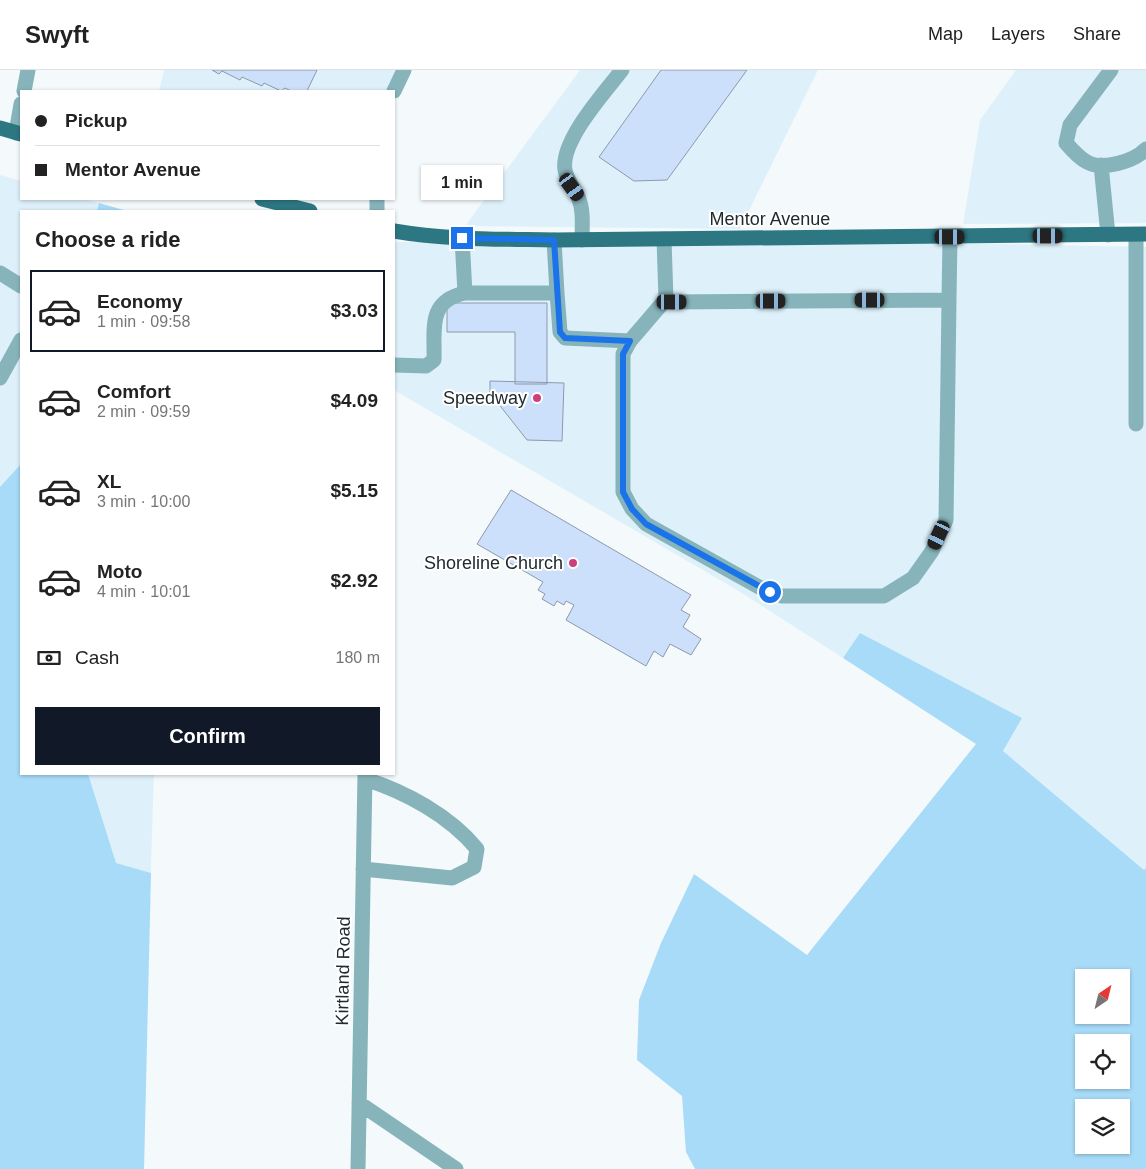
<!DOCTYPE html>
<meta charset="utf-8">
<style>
body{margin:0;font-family:Helvetica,sans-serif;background:#f6f6f6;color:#222;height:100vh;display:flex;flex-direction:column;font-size:19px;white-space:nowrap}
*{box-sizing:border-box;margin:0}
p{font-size:16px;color:#767676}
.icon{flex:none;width:28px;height:28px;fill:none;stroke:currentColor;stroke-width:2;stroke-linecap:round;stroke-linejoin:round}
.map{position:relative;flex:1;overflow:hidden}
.side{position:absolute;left:20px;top:140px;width:375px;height:565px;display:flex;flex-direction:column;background:#fff;border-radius:0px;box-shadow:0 1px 4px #0004}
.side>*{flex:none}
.banner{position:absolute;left:20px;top:20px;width:375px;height:110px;border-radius:0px;box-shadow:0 1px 4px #0004;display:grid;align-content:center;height:110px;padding:0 15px;background:#fff}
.needle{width:32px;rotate:35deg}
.controls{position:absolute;left:1075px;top:899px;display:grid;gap:10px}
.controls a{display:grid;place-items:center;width:55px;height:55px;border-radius:0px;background:#fff;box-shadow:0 1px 4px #0004;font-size:25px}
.end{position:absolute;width:22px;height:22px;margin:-11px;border:6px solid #1a73e8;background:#fff;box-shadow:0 0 0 2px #fff}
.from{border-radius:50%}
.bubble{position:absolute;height:35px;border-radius:0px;background:#fff;box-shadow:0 1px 4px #0004;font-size:16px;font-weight:800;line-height:35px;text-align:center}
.car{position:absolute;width:15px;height:30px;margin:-15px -8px;border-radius:6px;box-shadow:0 0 4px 1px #0007;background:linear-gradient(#222 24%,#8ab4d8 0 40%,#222 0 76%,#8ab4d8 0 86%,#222 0)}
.banner b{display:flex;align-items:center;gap:18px;height:48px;font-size:19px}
.banner b+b{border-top:1px solid #e0e0e0}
.banner i{width:12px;height:12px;background:#222}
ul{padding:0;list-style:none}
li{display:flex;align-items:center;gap:15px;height:82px;margin:0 10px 8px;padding:0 5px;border:2px solid transparent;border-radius:0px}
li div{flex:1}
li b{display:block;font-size:19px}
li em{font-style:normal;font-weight:800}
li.current{border-color:#111827}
li>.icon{width:45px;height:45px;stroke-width:1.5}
h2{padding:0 15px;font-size:22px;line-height:60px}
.pay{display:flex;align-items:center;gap:12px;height:55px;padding:0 15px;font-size:19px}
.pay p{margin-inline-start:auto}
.primary-button{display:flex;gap:10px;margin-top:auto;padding:10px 15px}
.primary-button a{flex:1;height:58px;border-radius:0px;background:#111827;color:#fff;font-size:20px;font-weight:800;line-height:58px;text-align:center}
header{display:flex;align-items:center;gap:30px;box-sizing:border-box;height:70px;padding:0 25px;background:#fff;border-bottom:1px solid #e0e0e0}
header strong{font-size:24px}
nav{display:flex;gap:28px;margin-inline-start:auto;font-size:18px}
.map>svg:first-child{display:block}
.built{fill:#def1fb}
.green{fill:#a7dbf8;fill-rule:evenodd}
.building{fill:#cde0fb;stroke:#8c99ac}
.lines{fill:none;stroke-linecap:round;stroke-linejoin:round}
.minor{stroke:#87b4bb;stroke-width:15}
.major{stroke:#2d7782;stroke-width:15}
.route{stroke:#1a73e8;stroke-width:6}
.poi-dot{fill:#ca417b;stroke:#fff;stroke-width:2}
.labels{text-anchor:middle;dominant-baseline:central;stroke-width:4;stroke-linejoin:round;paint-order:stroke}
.street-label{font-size:18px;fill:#212a2f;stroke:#fff}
.poi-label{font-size:18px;fill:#212a2f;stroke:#fff;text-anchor:end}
</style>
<header>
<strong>Swyft</strong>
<nav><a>Map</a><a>Layers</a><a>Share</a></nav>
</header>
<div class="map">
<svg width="1146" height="1099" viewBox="0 0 1146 1099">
<rect width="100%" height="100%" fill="#f4f9fc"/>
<!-- built -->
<path class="built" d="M164,0h232l-10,21h-227z
M580,0h238l-78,159 -275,-3z
M1016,0h130v153l-183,1 17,-104z
M0,105l21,6v18h62l44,12h-106v563h133l-6,180 -4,215h-144z
M394,172h510l242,5v621l-2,2 -141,-119 19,-33 -162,-84 -17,24 -106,-68 -343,-200z"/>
<!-- green -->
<path class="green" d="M99,133l28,8h-30z
M21,394v310h67l28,89 35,10 -7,296h-144v-682z
M860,563l162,85 -19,33 141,119 2,-2v301h-451l-9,-17 -4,-56 -45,-36 2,-60 22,-57 33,-69 113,81 169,-211 -133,-86zM1084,908h37v37h-37zM1084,972h37v38h-37zM1084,1038h37v37h-37z"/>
<!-- building -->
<path class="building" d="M212,0h105l-10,21h-16l-6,-3 -4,3 -17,-8 -2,3 -20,-9 -2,3 -18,-9 -3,3z
M661,0h86l-80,110 -33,1 -35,-24z
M447,233h100v81h-32v-52h-68z
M490,311l74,2 -2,58 -35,-1 -37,-47z
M511,420l180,105 -10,15 9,5 -7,12 18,12 -10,16 -21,-11 -7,13 -9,-6 -8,15 -80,-46 8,-15 -8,-4 -2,4 -7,-4 -3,5 -12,-7 3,-5 -7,-4 5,-8 -66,-38z"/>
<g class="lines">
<!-- minor -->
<path class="minor" d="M1111,0l-41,55 -4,18c6,7 13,15 21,19 16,9 47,-1 59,-13
M24,21l4,-21
M394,21l10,-21
M16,63l5,-29
M1101,95l7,70
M377,141v-12
M1136,165v189
M664,169l2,60 6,3 277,-2 1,-63
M582,170c0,-14 2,-30 -4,-43 -4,-10 -11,-16 -13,-27 -5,-29 40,-78 57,-100
M0,203l21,13
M465,223h92l-3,-53
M557,223l3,39 5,6 65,3
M666,229l-36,42 -7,13v138l9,17 14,15 113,63 23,9h102l29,-18 19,-27 14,-31 3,-220
M394,295l32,1 8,-6c1,-31 -7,-59 31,-67l-3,-55
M0,308l21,-38
M363,799l89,9 22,-11 3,-18c-27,-33 -71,-57 -112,-70
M359,1033l97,66
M358,1099l7,-395"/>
<!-- major -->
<path class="major" d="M0,58l21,6
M262,129l48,12
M394,161c52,9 106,8 160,9l592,-6"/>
</g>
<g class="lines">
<!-- route -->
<path class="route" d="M462,168l92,2 6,92 5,6 65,3 -7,13v138l9,17 14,15 124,68"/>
</g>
<!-- markers -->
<g class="poi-dot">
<circle cx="537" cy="328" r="5"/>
<circle cx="573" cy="493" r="5"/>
</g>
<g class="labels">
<!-- street labels -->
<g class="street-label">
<text x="770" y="149">Mentor Avenue</text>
<text transform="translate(343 901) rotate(-89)">Kirtland Road</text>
</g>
<!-- poi labels -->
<g class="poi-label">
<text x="527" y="328">Speedway</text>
<text x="563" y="493">Shoreline Church</text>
</g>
</g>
</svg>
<div class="controls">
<a><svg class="needle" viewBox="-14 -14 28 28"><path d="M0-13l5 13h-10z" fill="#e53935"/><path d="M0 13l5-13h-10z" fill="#767676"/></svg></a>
<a><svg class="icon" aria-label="locate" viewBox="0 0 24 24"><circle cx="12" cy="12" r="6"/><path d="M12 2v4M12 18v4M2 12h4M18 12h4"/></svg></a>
<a><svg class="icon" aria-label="layers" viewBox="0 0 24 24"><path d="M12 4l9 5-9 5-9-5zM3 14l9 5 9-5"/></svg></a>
</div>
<i class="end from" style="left:770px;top:522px"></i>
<i class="end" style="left:462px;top:168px"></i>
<div class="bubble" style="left:421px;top:95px;width:82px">1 min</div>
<i class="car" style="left:572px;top:117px;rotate:144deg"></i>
<i class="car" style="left:1048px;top:166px;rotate:90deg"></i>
<i class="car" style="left:950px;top:167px;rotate:90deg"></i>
<i class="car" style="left:870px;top:230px;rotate:270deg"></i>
<i class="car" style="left:771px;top:231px;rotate:90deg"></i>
<i class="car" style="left:672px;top:232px;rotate:90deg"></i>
<i class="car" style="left:939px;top:465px;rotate:205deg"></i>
<div class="banner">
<b><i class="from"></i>Pickup</b>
<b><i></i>Mentor Avenue</b>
</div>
<section class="side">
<h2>Choose a ride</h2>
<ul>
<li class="current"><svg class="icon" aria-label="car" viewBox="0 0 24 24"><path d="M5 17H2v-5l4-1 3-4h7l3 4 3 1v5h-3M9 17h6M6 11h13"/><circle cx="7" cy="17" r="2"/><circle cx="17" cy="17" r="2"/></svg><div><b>Economy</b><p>1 min · 09:58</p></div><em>$3.03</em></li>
<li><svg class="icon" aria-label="car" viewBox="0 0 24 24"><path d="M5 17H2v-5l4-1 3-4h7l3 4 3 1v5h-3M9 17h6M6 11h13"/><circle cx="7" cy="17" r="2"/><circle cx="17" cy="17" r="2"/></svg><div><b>Comfort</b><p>2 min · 09:59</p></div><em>$4.09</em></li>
<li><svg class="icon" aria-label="car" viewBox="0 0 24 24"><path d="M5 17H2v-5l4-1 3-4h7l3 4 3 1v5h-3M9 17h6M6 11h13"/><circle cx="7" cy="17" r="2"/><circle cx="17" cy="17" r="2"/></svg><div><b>XL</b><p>3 min · 10:00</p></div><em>$5.15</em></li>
<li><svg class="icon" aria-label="car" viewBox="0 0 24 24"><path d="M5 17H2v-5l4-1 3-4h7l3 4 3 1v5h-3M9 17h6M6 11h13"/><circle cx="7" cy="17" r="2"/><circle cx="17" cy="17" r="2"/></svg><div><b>Moto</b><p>4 min · 10:01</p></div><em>$2.92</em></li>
</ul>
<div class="pay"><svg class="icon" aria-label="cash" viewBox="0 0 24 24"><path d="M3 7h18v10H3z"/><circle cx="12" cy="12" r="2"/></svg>Cash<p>180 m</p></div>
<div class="primary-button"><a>Confirm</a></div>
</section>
</div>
